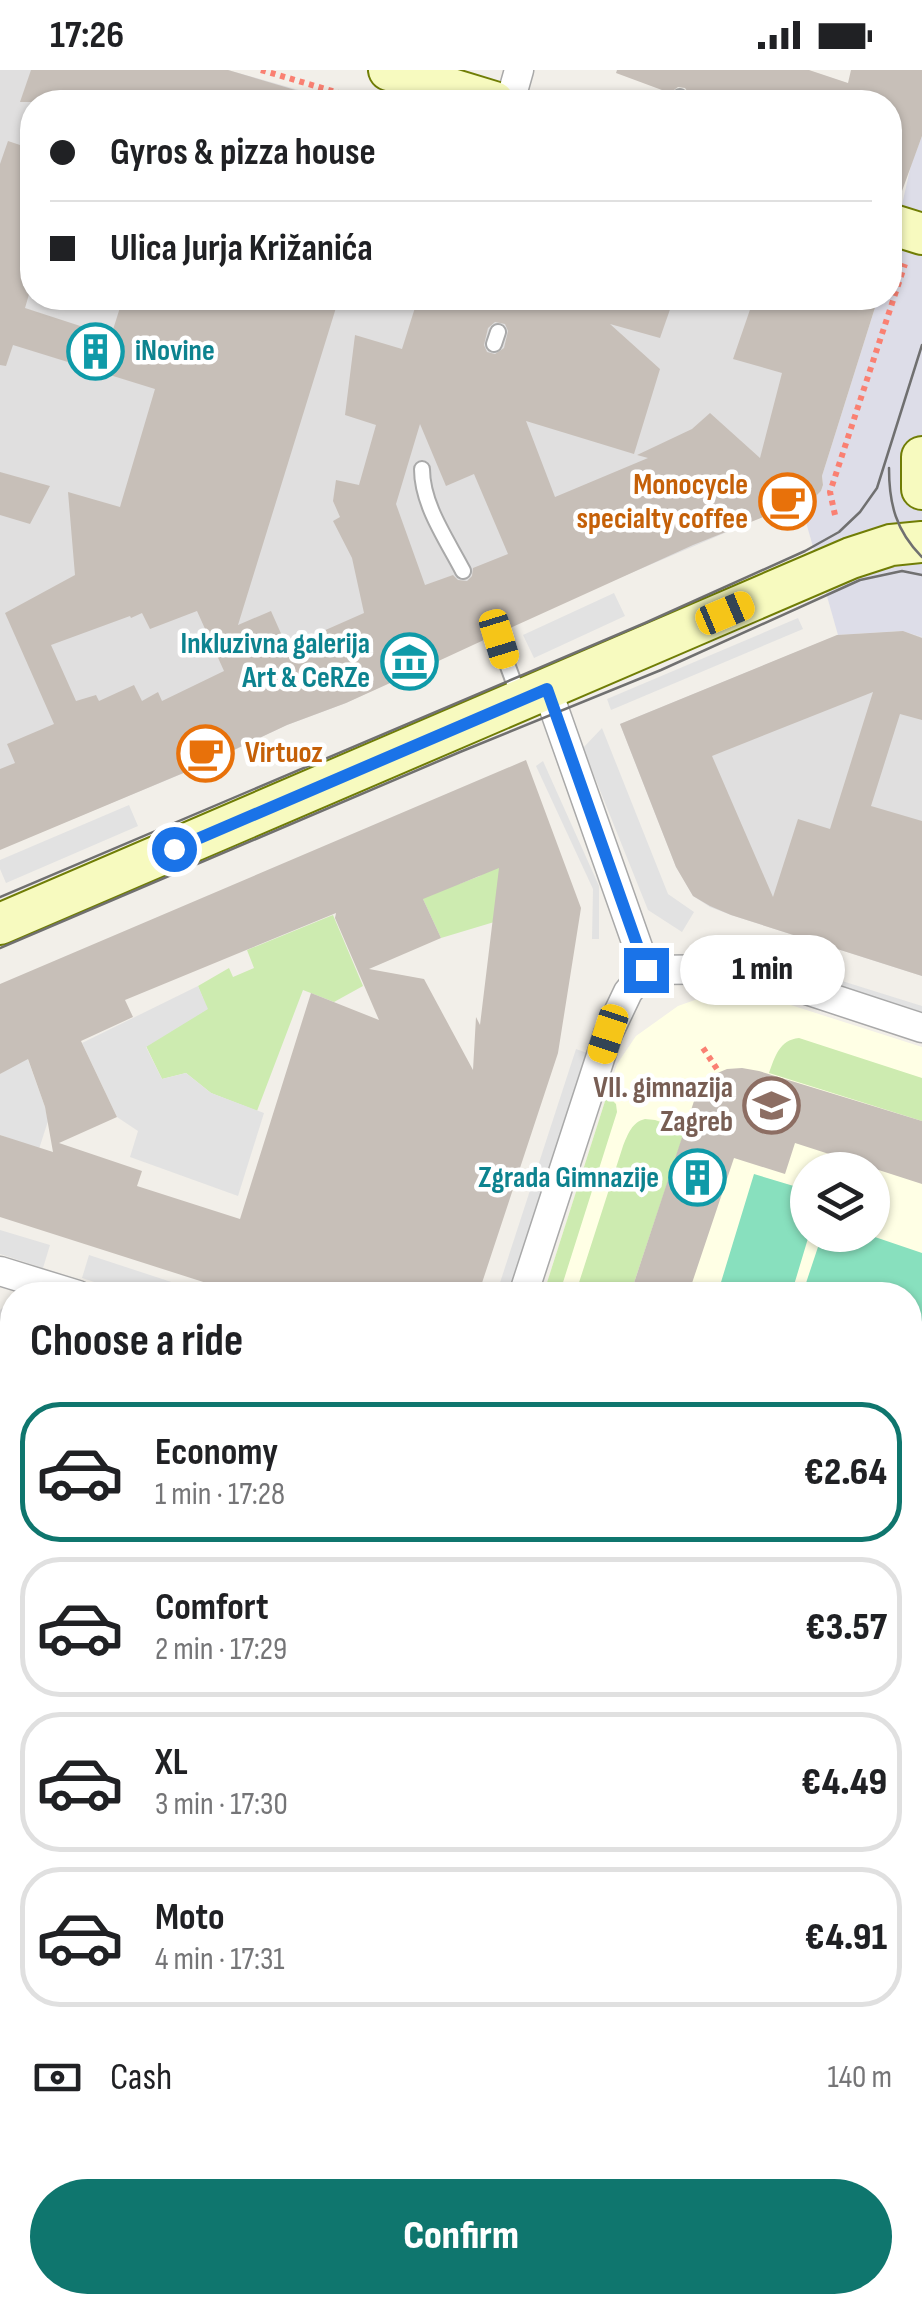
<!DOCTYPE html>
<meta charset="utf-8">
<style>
body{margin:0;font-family:"Sofia Sans Condensed",sans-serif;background:#f2f2f2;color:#202124;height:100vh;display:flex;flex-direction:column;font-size:38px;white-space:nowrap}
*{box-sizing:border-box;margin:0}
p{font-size:32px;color:#757577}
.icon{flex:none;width:55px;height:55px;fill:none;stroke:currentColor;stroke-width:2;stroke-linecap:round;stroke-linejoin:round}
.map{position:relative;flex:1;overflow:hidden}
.panel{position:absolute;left:0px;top:1212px;width:922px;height:1032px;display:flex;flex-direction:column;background:#fff;border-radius:40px 40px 0 0;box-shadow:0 2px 8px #0004}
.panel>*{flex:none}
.hud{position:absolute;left:20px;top:20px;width:882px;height:220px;border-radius:40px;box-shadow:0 2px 8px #0004;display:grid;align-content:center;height:220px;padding:0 30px;background:#fff}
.tools{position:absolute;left:790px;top:1082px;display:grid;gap:20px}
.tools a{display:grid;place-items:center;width:100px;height:100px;border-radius:50%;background:#fff;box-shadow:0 2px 8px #0004;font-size:50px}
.end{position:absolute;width:45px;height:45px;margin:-22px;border:12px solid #1a73e8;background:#fff;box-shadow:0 0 0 5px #fff}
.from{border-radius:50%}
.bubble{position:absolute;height:70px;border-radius:35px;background:#fff;box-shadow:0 2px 8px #0004;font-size:32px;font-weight:800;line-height:70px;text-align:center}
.car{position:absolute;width:30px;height:60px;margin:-30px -15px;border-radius:12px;box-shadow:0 0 8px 2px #0007;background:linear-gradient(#f5c518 24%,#345 0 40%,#f5c518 0 76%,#345 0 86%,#f5c518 0)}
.hud b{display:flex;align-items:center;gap:35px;height:95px;font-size:38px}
.hud b+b{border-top:2px solid #e0e0e0}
.hud i{width:25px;height:25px;background:#202124}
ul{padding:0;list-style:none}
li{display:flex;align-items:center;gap:30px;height:140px;margin:0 20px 15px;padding:0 10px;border:5px solid #e0e0e0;border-radius:40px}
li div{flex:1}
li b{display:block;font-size:38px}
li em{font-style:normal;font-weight:800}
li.on{border-color:#0f766e}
li>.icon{width:90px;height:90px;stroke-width:1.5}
h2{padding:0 30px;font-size:45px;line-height:120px}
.pay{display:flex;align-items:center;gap:25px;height:110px;padding:0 30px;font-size:38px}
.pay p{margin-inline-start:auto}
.action{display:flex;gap:20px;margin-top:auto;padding:20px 30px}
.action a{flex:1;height:115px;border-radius:60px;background:#0f766e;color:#fff;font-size:40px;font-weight:800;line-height:115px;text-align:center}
.status{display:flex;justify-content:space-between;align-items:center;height:70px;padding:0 50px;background:#fff;direction:ltr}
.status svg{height:28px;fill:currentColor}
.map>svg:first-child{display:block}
.residential{fill:#e0dfdf}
.education{fill:#ffffe5;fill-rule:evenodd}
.grass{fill:#cdebb0}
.pitch{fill:#88e0be}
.parking{fill:#e2e2e2}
.plaza{fill:#dddde8}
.building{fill:#c7bfb8;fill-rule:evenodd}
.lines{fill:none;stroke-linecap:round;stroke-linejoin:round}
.service-casing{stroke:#a9a9a9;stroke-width:18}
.minor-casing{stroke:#a9a9a9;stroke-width:31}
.secondary-casing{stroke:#707d05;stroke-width:44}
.path{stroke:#fa8072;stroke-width:6;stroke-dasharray:5 5;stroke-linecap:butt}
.service{stroke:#fff;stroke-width:14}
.minor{stroke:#fff;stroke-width:28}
.secondary{stroke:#f7fabf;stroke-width:40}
.tram{stroke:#707070;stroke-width:2.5}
.route{stroke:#1a73e8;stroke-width:12}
.labels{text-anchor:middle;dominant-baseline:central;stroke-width:9;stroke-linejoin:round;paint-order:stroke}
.culture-label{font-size:30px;font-weight:bold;fill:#0d838f;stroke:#fff;text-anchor:end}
.food-label{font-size:30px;font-weight:bold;fill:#c56008;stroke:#fff;text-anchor:end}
.education-label{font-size:30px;font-weight:bold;fill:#785e54;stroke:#fff;text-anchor:end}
</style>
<div class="status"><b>17:26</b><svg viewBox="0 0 49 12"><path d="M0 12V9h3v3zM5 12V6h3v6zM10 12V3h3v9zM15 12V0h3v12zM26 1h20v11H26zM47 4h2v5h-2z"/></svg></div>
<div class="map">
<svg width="922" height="2243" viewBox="0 0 922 2243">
<rect width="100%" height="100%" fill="#f2efe9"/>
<!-- residential -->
<path class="residential" d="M0,0h228l113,32h-309v196h846l-29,86 -49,117 -237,101 -217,101 -59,22 -91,43 -196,81z
M903,561l19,6v339l-191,-61 -21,-8 -17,-11 -17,-29 -56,-143 218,-89z
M12,1229v1003l178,1 -3,10h-187v-1003z
M910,1601l12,4v638h-662l3,-11h647z"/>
<!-- education -->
<path class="education" d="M736,923l33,5 153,49v553l-12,-4v-301h-367l74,-231 19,-28 42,-30 28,-10zM808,1100h64v65h-64z"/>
<!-- grass -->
<path class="grass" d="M493,781l31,62 -83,25 -25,-54 35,-16 8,16 21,-8z
M333,845l30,71 -29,16 -31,-12 -46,121 -46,-18 -25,-20 -24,6 -16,-33 61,-37 -9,-23 31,-18 4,9 21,-9 -7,-18z
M799,968l123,40v43l-153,-48c6,-16 10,-33 30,-35z
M607,1025l9,9 1,8 -58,183h-16z
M645,1049l10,1 30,10 -55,165h-55l48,-149c5,-12 9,-24 22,-27z
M12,1874v102l-3,-1 -9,29v-128l11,2z
M922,2111v100l-12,-4v-94l10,4z"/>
<!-- pitch -->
<path class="pitch" d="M754,1104l53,16 2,45 -18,60h-63l-10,-3z
M822,1165h47l53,18v94l-12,-4v-48h-108z
M910,1292l12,4v109l-12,-4z"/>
<!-- parking -->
<path class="parking" d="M614,523l11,23 -91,42 -11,-23z
M798,548l5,11 -192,81 -4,-11z
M602,658l66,166 26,18 -12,20 -34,-22 -65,-162z
M543,691l56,125v53h-7l1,-50 -57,-123z
M129,735l9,21 -132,57 -6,-14v-9z
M733,877l189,59v13l-192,-61z
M198,916l10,23 -62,38 16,32 24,-6 25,20 53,20 -26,83 -108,-39 8,-26 -21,-14 -35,-74z
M576,979l11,4 -78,242h-13z
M27,987l18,50 3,14 -9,28 -39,-14v-61z
M0,1160l50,15 -7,23 -43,-14z
M89,1185l122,40h-77l-52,-17z"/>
<!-- plaza -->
<path class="plaza" d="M922,66v501l-20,-6 -64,4 -38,-134 16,-5 5,-5 2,-6 -1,-9 56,-178h12v-41l21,-92z"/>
<!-- building -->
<path class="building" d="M31,0h197l84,25 -1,7h-291z
M617,0h192l39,13 3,-13h71v66l-24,66 -8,-1v-99h-193l-7,-2v-5l-5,-7 -7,-1 -8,6 -54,-20z
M8,71l24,8v135l-7,24 86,28 12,-38h216l-101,327 33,-14 16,36 77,-34 -12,-55 -19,-37 7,-4 -7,-16 3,-21 23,5 17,-60 -31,-10 10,-80 47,14 16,-51h256l-14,40 -50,-14 50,45 -26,85 -108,-33 29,76 93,-39 -11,-3 55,-26 18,-16 50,45 22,-85 -49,-14 21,-61h124l-56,178 1,9 -2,6 -5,5 -123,49 -187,85 -7,-6h-8l-5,7v8l-54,25 -86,39 -59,22 -87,41 -200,84v-81l15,-6 -8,-19 47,-20 -49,-111 70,-38 -7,-83 52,15 35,-118 -142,-44 -7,21 -6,-1v-201zM495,252l10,2 3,7 -4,17 -9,6 -8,-2 -3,-7 4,-17zM420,354l26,62 28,-12 34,80 -35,14 -1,8 -5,5 -9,-1 -5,-5 -28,10 -29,-81zM197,541l27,60 -62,30 -4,-9 -16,9 -8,-16 -35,16 -3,-6 -20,6 -25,-56 79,-29 1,2 11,-5 8,16z
M0,402l50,14 -20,38 -30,-9z
M903,561l19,7v82l-22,-6 -29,92 51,15v155l-191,-61 -21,-9 -17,-10 -17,-29 -56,-143 217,-89zM873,622l-43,137 -32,-10 -25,78 -61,-141z
M526,690l55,148 -23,145 -80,242h-234l-244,-78v-82l53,17 -8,-45 -17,-48 -28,15v-90zM499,798l-19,157 -4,-8 -3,53 -49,-91 -55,-10 72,-31 -18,-39zM336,843l-1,5 44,102 -68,-27 -71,226 -103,-33 5,-15 -83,-28 58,-26 -36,-76 52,-24 -8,-17z
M742,998l17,3 163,50v63l-127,-41 -10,31 -51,-16 -46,137h-58l66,-200 8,-11 11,-10 12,-5z"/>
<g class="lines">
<defs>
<path id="service" d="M678,32l2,-5
M494,274l4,-12
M422,399c0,36 25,71 41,102
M496,564l24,65"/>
<path id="minor" d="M510,32l9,-32
M547,619l99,281
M646,900l91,-1 39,11 146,48
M0,1201l78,24
M523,1225l85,-261 20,-42 18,-22
M910,1554l12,3
M216,2243l3,-11"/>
<path id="secondary" d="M389,0l105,32
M890,154l32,10
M922,387v32
M0,854l851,-366 40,-13 31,-3"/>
</defs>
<!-- service casing -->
<use href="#service" class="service-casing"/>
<!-- minor casing -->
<use href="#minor" class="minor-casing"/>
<!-- secondary casing -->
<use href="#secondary" class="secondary-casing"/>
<!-- path -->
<path class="path" d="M261,0l105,31
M835,445l-5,-23 75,-228
M703,978l16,24
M910,1454l3,-10
M0,1537l12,4
M0,1635l12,-42
M542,2243l3,-11
M713,2243l3,-11"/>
<!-- service -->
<use href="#service" class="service"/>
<!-- minor -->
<use href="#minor" class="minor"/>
<!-- secondary -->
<use href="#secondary" class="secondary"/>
<!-- tram -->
<path class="tram" d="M889,398c0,36 7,63 33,89
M0,827l645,-274 160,-72 34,-19 21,-20 17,-24 45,-143
M0,878l460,-196 201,-82 199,-90 42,-9 20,4"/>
</g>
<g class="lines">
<!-- route -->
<path class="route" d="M174,779l373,-160 99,281"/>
</g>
<!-- icons -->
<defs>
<symbol id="building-ring" viewBox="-11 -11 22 22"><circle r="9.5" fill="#fff" stroke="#0f9aa8" stroke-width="1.5"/><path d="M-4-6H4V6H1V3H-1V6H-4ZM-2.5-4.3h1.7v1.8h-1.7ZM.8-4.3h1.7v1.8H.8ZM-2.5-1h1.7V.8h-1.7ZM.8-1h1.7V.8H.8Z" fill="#0f9aa8"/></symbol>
<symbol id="cafe-ring" viewBox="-11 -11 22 22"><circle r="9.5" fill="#fff" stroke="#e8710a" stroke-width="1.5"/><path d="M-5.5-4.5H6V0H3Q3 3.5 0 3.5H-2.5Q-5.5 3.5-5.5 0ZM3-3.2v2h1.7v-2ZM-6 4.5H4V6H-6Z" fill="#e8710a"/></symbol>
<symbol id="museum-ring" viewBox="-11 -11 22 22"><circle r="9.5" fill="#fff" stroke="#0f9aa8" stroke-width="1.5"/><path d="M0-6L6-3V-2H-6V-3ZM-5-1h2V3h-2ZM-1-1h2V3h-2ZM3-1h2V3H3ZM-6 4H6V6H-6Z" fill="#0f9aa8"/></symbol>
<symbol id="school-ring" viewBox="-11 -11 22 22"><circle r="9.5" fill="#fff" stroke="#8d6e63" stroke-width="1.5"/><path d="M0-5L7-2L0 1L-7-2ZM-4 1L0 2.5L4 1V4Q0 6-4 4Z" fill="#8d6e63"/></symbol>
</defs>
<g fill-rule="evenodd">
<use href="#building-ring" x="64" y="250" width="63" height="63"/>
<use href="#cafe-ring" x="756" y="400" width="63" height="63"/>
<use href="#museum-ring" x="378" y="560" width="63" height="63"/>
<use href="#cafe-ring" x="174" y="652" width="63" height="63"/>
<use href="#school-ring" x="740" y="1004" width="63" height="63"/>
<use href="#building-ring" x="666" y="1076" width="63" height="63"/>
</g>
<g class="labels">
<!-- culture labels -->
<g class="culture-label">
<text x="135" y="281" text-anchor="start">iNovine</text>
<text x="370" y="574">Inkluzivna galerija<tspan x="370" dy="34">Art &amp; CeRZe</tspan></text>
<text x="659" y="1108">Zgrada Gimnazije</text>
</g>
<!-- food labels -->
<g class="food-label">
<text x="748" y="415">Monocycle<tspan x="748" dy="34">specialty coffee</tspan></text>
<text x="245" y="683" text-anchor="start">Virtuoz</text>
</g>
<!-- education labels -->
<g class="education-label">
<text x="733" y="1018">VII. gimnazija<tspan x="733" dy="34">Zagreb</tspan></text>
</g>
</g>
</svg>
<div class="tools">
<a><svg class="icon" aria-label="layers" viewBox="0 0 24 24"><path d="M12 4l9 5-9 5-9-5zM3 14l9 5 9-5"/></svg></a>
</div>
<i class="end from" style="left:174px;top:779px"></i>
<i class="end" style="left:646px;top:900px"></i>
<div class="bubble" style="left:680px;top:865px;width:165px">1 min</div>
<i class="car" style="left:725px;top:543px;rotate:67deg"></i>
<i class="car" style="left:499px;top:569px;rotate:163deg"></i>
<i class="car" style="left:608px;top:964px;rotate:198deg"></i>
<div class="hud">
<b><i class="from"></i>Gyros &amp; pizza house</b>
<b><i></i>Ulica Jurja Križanića</b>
</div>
<section class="panel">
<h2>Choose a ride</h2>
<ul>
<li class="on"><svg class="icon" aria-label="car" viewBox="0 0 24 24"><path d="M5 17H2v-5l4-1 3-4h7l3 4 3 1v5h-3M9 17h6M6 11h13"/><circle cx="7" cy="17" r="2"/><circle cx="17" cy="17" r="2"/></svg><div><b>Economy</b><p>1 min · 17:28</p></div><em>€2.64</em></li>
<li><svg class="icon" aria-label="car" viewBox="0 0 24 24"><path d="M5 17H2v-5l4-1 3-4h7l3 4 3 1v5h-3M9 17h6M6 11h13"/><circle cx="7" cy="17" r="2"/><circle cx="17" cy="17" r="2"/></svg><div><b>Comfort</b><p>2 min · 17:29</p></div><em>€3.57</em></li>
<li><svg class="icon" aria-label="car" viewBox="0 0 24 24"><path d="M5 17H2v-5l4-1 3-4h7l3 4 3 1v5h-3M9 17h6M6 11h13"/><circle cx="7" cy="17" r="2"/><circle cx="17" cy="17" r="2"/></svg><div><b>XL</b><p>3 min · 17:30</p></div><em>€4.49</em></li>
<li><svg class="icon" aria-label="car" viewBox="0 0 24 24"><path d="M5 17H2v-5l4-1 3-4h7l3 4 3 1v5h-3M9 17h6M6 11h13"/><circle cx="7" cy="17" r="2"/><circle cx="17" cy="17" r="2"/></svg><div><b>Moto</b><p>4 min · 17:31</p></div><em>€4.91</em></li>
</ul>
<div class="pay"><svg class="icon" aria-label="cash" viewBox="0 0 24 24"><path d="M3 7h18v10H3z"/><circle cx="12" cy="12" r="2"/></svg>Cash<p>140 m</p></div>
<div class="action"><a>Confirm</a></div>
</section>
</div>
